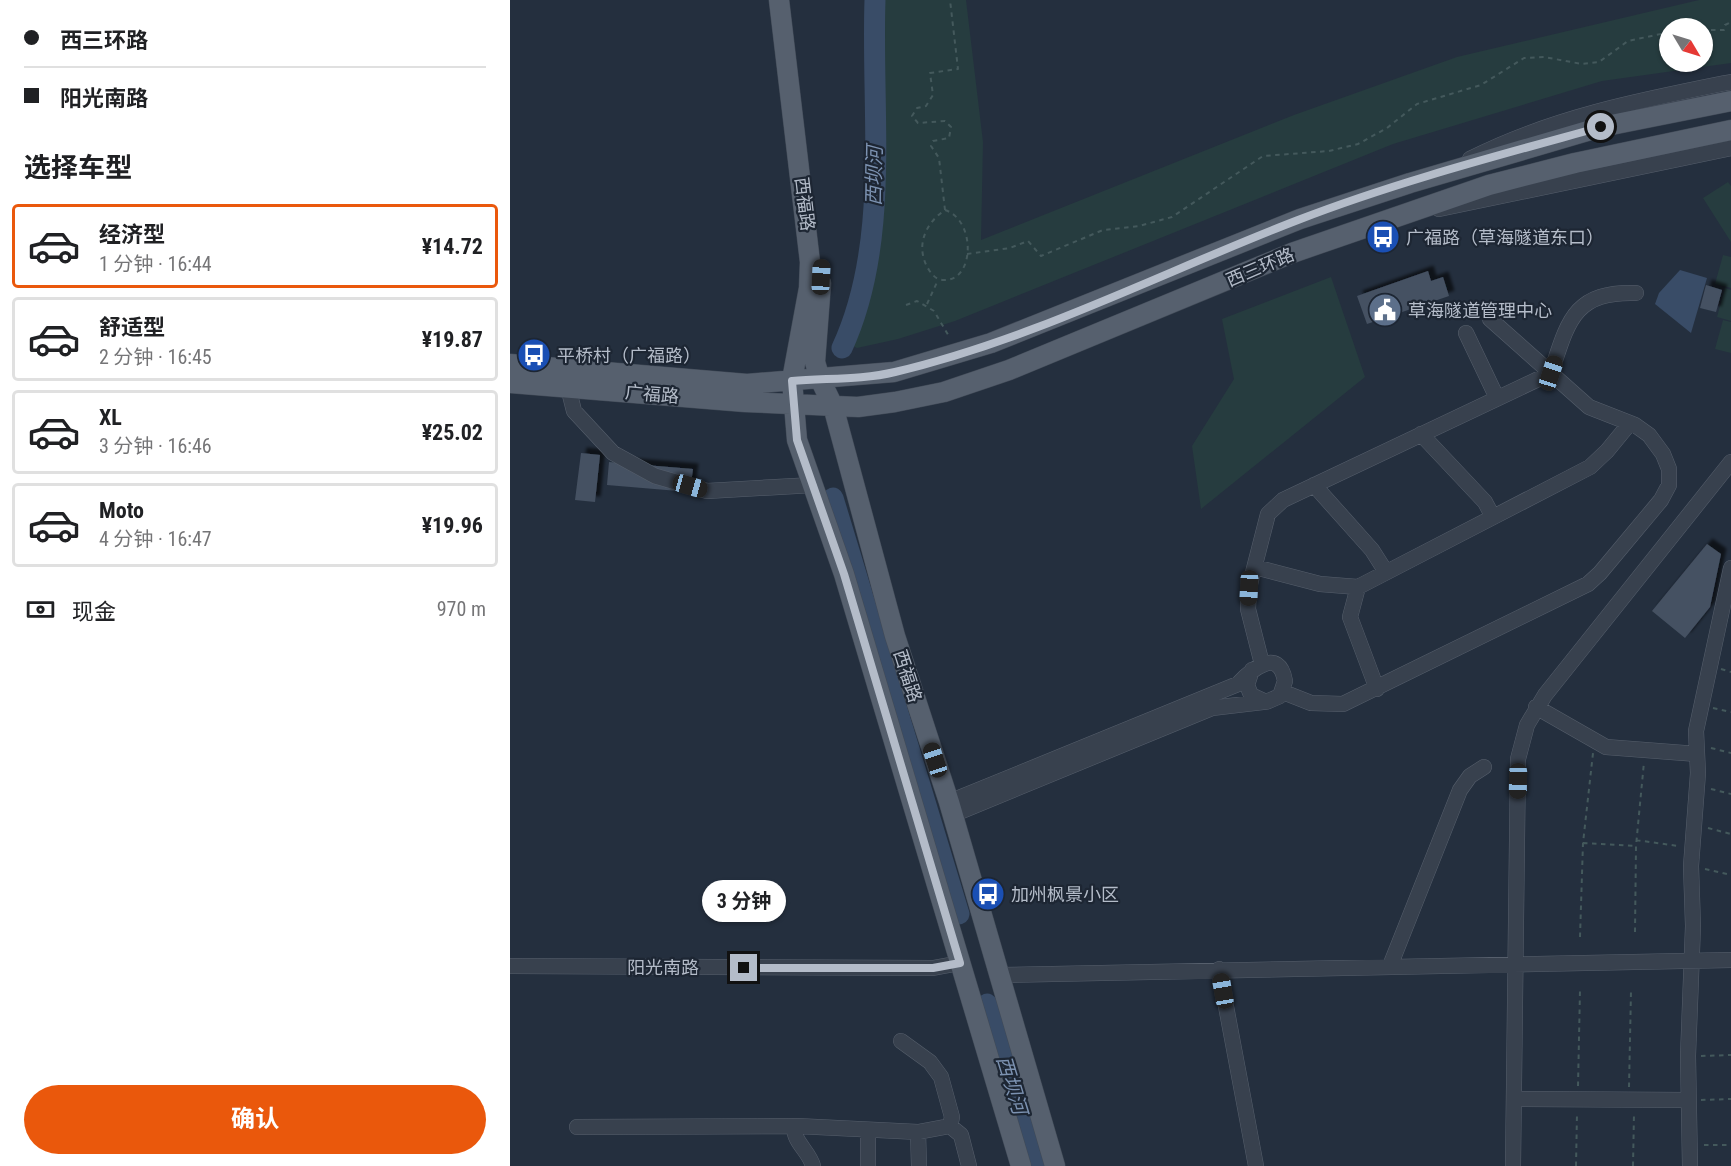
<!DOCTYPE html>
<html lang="zh">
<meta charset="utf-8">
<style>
body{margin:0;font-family:"Roboto Condensed","Noto Sans SC",sans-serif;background:#f2f2f2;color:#202124;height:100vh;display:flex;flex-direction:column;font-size:22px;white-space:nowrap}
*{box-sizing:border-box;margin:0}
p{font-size:20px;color:#757577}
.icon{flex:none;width:33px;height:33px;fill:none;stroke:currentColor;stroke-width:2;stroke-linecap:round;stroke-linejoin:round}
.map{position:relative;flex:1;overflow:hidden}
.drawer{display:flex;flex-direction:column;background:#fff;width:510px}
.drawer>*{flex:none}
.banner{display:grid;align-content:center;height:132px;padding:0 24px;background:#fff}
.needle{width:39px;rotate:128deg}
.tools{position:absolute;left:1149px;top:18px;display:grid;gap:12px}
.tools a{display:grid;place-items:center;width:54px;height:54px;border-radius:50%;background:#fff;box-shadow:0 2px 4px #0004;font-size:30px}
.end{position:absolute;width:27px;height:27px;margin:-14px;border:8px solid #b4bcc9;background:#111;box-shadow:0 0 0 3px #111}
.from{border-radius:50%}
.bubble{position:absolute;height:42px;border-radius:21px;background:#fff;box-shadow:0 2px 4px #0004;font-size:20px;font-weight:700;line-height:42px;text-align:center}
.car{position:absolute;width:18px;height:36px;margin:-18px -9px;border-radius:8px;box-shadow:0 0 4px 2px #0007;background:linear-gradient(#222 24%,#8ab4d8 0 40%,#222 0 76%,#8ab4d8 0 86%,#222 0)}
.banner b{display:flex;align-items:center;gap:21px;height:57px;font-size:22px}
.banner b+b{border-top:2px solid #e0e0e0}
.banner i{width:15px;height:15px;background:#202124}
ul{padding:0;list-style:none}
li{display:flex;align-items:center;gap:18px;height:84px;margin:0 12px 9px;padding:0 12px;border:3px solid #e0e0e0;border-radius:6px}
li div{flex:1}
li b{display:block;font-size:22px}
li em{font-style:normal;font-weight:700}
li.active{border-color:#ea580c}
li>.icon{width:54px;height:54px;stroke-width:1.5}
h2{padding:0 24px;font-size:27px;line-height:72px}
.pay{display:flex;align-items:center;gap:15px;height:66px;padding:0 24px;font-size:22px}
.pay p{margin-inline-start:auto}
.button{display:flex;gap:12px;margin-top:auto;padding:12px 24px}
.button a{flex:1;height:69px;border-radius:36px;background:#ea580c;color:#fff;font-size:24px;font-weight:700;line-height:69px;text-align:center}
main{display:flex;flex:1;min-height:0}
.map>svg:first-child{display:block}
.green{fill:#263c3f;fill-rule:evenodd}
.water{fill:#394c67}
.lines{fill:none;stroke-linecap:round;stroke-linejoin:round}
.river{stroke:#394c67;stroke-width:21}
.building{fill:#455162;filter:url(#shadow)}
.minor-casing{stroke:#565f6c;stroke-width:16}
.major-casing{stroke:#414a57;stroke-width:21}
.path{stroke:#44595c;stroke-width:2;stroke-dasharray:4.5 4.5;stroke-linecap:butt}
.minor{stroke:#38414e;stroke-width:15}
.major{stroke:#56606e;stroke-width:20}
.route{stroke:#b4bcc9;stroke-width:8}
.labels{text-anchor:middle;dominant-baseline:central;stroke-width:4.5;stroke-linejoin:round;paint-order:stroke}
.street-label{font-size:18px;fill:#b4bcc9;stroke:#1d2633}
.poi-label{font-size:18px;fill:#b4bcc9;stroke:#1d2633;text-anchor:start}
.water-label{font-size:20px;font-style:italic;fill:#7c92b1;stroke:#1d2633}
</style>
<main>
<section class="drawer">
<div class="banner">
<b><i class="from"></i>西三环路</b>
<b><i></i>阳光南路</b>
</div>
<h2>选择车型</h2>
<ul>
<li class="active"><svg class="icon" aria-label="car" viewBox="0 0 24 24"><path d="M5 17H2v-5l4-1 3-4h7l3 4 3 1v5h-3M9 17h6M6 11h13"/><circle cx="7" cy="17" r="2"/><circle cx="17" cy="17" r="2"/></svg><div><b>经济型</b><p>1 分钟 · 16:44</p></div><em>¥14.72</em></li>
<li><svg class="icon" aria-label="car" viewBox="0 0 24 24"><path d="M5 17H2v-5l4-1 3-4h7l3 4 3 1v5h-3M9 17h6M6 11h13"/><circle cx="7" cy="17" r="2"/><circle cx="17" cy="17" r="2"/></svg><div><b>舒适型</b><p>2 分钟 · 16:45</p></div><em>¥19.87</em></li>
<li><svg class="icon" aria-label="car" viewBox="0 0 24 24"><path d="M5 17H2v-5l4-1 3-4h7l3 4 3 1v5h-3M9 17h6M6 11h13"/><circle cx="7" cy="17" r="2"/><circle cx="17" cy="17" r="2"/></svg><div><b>XL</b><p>3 分钟 · 16:46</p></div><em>¥25.02</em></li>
<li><svg class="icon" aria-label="car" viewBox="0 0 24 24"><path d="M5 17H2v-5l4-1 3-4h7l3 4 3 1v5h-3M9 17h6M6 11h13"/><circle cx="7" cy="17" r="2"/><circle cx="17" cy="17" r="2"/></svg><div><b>Moto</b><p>4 分钟 · 16:47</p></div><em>¥19.96</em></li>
</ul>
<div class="pay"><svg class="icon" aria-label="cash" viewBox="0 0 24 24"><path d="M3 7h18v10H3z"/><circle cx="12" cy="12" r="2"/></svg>现金<p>970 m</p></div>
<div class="button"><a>确认</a></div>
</section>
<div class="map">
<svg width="1221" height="1166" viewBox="0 0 1221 1166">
<defs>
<filter id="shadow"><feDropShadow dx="5.5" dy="-5.5" stdDeviation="1.5" flood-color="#0009"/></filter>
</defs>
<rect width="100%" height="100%" fill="#242f3e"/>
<!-- green -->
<path class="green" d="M371,0h85l17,142 -2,98 313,-125 163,-58 242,-57h32v63l-129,18 -209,63 -438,177 -57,18 -41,9 -6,-3 23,-78 8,-59zM1160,28h32v34h-32z
M1218,182l3,4v56l-28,-44z
M1213,255l8,2v31l-16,-4z
M821,277l34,100 -164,132 -9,-63 42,-67 -12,-60z
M1215,288l6,2v31l-14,-4z
M1213,320l8,2v31l-16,-4z"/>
<!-- water -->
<path class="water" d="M1170,270l27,8 -16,55 -36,-29 4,-11z"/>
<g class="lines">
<!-- river -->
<path class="river" d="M332,348c49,-106 29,-235 33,-348
M323,498l126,416
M477,1004l50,162"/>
</g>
<!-- building -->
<path class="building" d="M918,271l3,10 12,-4 6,19 -82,28 -10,-28z
M1196,285l16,5 -6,22 -16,-4z
M71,453l19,2 -5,47 -20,-2z
M99,462l84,7 -3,23 -83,-7z
M1197,544l14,10 -11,53 -25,31 -33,-27z"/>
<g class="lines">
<defs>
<path id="minor" d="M960,159c83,-42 171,-59 261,-77
M929,209l292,-61
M956,333l31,65
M58,387l6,24 39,42 42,23 52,15 106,-6
M911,434l64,68 8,15
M804,485l58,65 14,22
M745,567l65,17 38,3 232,-120 17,-16 23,-28
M848,587l-8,30 27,72
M752,664l-14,-55 1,-21 19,-74 15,-14 268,-127c17,-52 23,-82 85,-80
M773,692l28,11 32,1 245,-120 12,-11 61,-73 8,-15v-16l-6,-15 -14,-19 -14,-10 -46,-18 -99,-88
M1026,707l70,40 91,7
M439,802l289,-118c13,-14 41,-38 47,-3l-5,15 -14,6 -15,-7 -4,-10 5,-15
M442,815l260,-107 51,-6
M0,966l423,2 27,-5
M880,966l70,-176 10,-14 14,-9
M709,969l37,197
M490,975l731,-15
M1004,1099l174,1
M440,1126l11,9 8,31
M67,1127l220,-1 121,6 32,-6 2,-9 -11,-40 -11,-15 -29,-21
M284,1127c0,16 15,24 19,39
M408,1132l1,34
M358,1166v-36
M1003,1166l5,-407 9,-34 18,-30 186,-233
M1180,1166l-2,-110 5,-130 -2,-60 7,-93 -2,-42 35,-163"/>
<path id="major" d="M269,0l31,262 -1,26 -17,92 5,60 47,134 177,592
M311,283l-6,79 5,17 13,27 62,230 54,166 106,364
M0,364l237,20 147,-12 97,-29 309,-124 110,-36 191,-56 130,-26
M0,383l235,19 113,5 37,-5 49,-10 65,-22 283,-117 197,-68 86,-22 156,-33"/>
</defs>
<!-- minor casing -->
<use href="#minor" class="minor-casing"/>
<!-- major casing -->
<use href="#major" class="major-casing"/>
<!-- path -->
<path class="path" d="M1192,30h22l1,-5 6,-3
M435,210l-6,-52 -8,-12 2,-5 16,-3 2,-11 -6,-6 -27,2 -6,-7 5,-8 9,-2 7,-11 -3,-22 28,-4 -8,-69
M435,210c31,10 30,71 -1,70 -7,0 -11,-4 -15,-10 -14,-22 -5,-46 16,-60z
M457,254l43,-6 18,-7 13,15 62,-26 36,-4 33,-9 91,-61 66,-5 29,-7 29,-16 30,-24 64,-19 43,-27 20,-1 38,7 17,-2 29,-21 42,-9
M417,304l11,-24
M396,305l11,-4 17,10 16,27
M1211,669l10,3
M1203,708l18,4
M1201,748l20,5
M1201,789l20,5
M1198,828l23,6
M1126,840l42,6
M1073,843l53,3
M1195,869l26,6
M1125,932l1,-86 8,-84
M1070,937l3,-94 10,-90
M1191,1056l30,-1
M1068,1086l2,-96
M1119,1087l2,-96
M1191,1100l30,-1
M1194,1145h27
M1066,1166l1,-53
M1123,1166l1,-53"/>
<!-- minor -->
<use href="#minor" class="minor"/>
<!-- major -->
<use href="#major" class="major"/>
</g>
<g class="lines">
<!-- route -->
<path class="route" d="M234,968h189l27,-5 -116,-389 -47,-134 -5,-59c33,-3 70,-1 103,-9 140,-33 270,-101 403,-152 98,-38 202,-65 303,-93"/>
</g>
<!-- icons -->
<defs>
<symbol id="bus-disc" viewBox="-11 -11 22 22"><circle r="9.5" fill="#1a4fb4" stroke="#1d2633"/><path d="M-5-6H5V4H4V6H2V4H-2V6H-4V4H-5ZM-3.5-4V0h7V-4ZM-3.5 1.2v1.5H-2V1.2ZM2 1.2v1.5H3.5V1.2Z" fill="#fff"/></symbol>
<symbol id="civic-disc" viewBox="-11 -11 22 22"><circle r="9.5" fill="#5c6f8a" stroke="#1d2633"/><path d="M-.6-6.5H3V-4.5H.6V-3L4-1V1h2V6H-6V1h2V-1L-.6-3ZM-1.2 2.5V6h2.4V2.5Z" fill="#fff"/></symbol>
</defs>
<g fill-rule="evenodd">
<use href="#bus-disc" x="854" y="218" width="38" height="38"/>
<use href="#civic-disc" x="856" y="291" width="38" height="38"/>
<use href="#bus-disc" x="5" y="336" width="38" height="38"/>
<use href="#bus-disc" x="459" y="875" width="38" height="38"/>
</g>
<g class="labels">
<!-- street labels -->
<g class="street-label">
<text transform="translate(295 204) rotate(83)">西福路</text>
<text transform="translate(750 267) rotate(-23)">西三环路</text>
<text transform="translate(142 394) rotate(5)">广福路</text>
<text transform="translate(398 676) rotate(72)">西福路</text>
<text x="153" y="967">阳光南路</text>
</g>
<!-- poi labels -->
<g class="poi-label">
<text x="896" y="237">广福路（草海隧道东口）</text>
<text x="898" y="310">草海隧道管理中心</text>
<text x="47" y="355">平桥村（广福路）</text>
<text x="501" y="894">加州枫景小区</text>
</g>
<!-- water labels -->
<g class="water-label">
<text transform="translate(364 176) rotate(-89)">西坝河</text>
<text transform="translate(502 1085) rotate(73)">西坝河</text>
</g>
</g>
</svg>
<div class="tools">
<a><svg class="needle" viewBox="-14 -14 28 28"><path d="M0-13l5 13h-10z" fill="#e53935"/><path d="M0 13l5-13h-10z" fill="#757577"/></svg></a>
</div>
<i class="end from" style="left:1091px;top:127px"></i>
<i class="end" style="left:234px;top:968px"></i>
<div class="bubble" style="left:192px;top:880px;width:84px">3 分钟</div>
<i class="car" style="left:311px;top:277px;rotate:3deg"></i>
<i class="car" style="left:1041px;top:373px;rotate:18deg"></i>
<i class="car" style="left:180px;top:486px;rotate:106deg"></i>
<i class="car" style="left:739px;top:588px;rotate:183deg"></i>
<i class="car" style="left:425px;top:760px;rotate:342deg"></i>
<i class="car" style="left:1008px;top:781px;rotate:181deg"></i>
<i class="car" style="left:713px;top:991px;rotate:350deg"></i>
</div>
</main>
